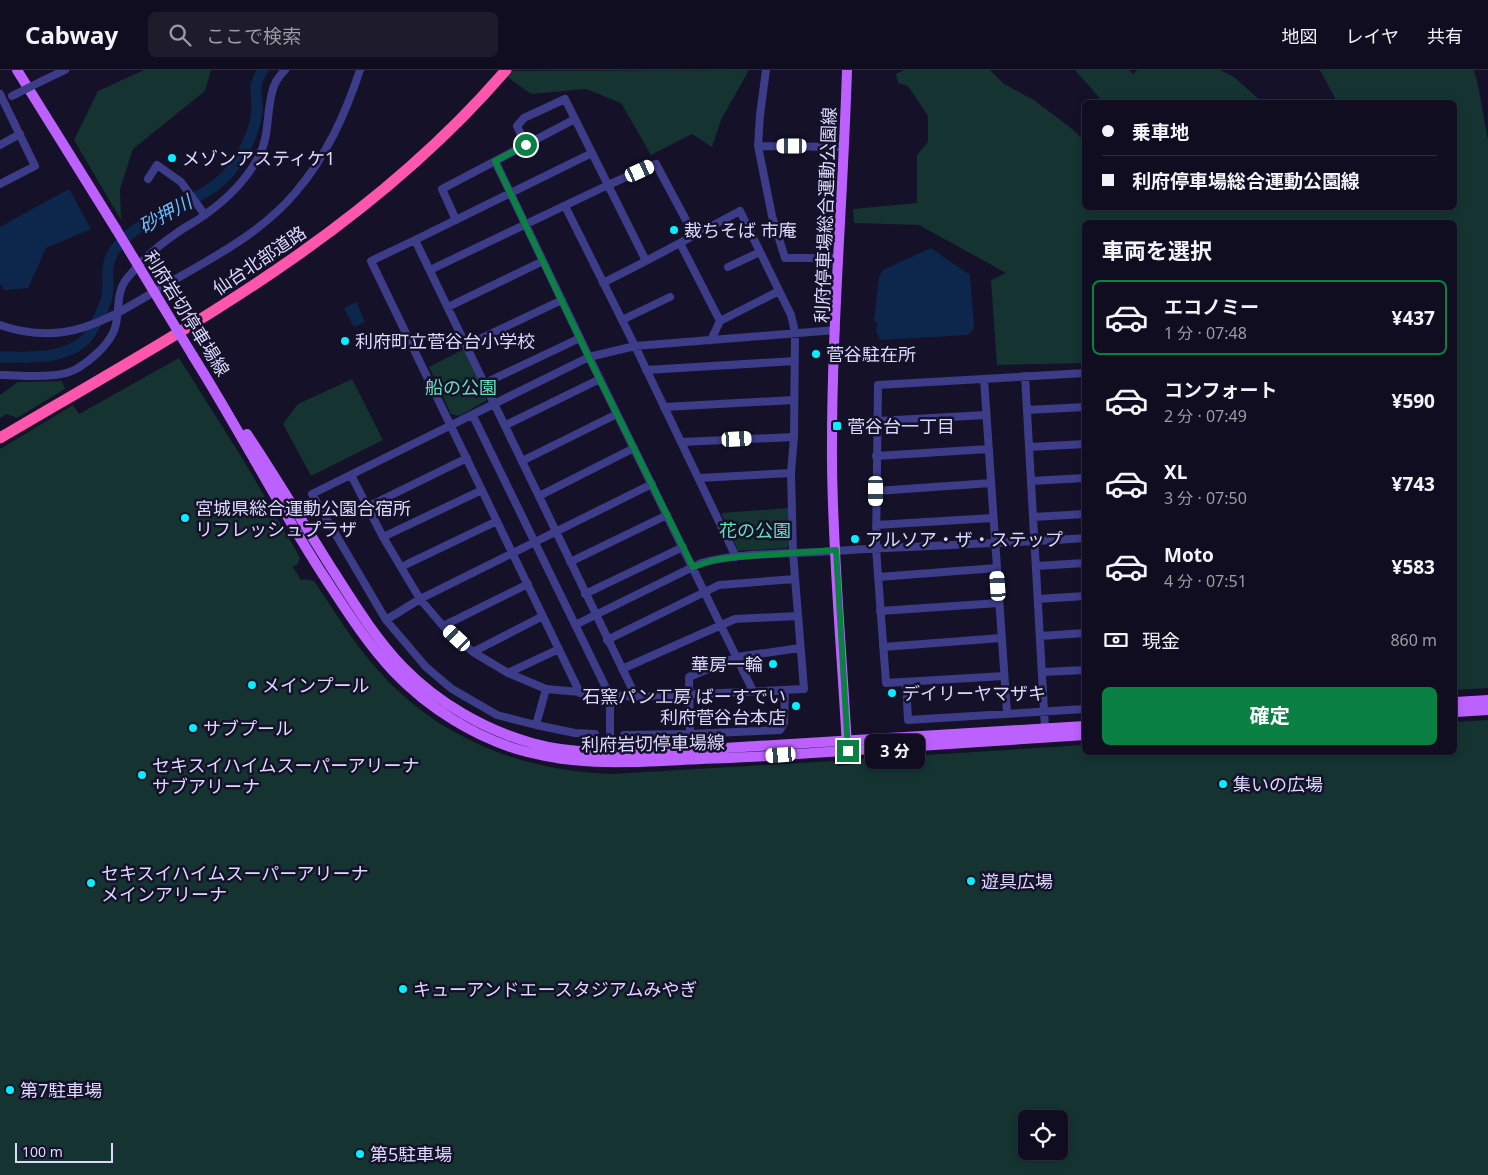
<!DOCTYPE html>
<html lang="ja">
<meta charset="utf-8">
<style>
body{margin:0;font-family:"Noto Sans","Noto Sans JP",sans-serif;background:#1d1b2c;color:#f1f3f6;height:100vh;display:flex;flex-direction:column;font-size:19px;white-space:nowrap}
*{box-sizing:border-box;margin:0}
p{font-size:16px;color:#9b9ca4}
.icon{flex:none;width:28px;height:28px;fill:none;stroke:currentColor;stroke-width:2;stroke-linecap:round;stroke-linejoin:round}
.map{position:relative;flex:1;overflow:hidden}
.side{position:absolute;left:1082px;top:150px;width:375px;height:535px;display:flex;flex-direction:column;background:#0f0d1f;border-radius:8px;box-shadow:0 2px 8px #0003,0 0 0 1px #2f2d3d}
.side>*{flex:none}
.banner{position:absolute;left:1082px;top:30px;width:375px;height:110px;border-radius:8px;box-shadow:0 2px 8px #0003,0 0 0 1px #2f2d3d;display:grid;align-content:center;height:110px;padding:0 20px;background:#0f0d1f}
.buttons{position:absolute;left:1018px;top:1040px;display:grid;gap:10px}
.buttons a{display:grid;place-items:center;width:50px;height:50px;border-radius:8px;background:#0f0d1f;box-shadow:0 2px 8px #0003,0 0 0 1px #2f2d3d;font-size:25px}
.scale{position:absolute;left:15px;bottom:12px;width:98px;box-sizing:border-box;padding-left:5px;border:2px solid #dcd9ff;border-top:0;font-size:14px;line-height:18px;white-space:nowrap;color:#dcd9ff;-webkit-text-stroke:4px #141129;paint-order:stroke}
.end{position:absolute;width:22px;height:22px;margin:-11px;border:6px solid #0b8043;background:#fff;box-shadow:0 0 0 2px #fff}
.from{border-radius:50%}
.bubble{position:absolute;height:35px;border-radius:8px;background:#0f0d1f;box-shadow:0 2px 8px #0003,0 0 0 1px #2f2d3d;font-size:16px;font-weight:700;line-height:35px;text-align:center}
.car{position:absolute;width:15px;height:30px;margin:-15px -8px;border-radius:6px;box-shadow:0 0 4px 1px #0007;background:linear-gradient(#fff 24%,#345 0 40%,#fff 0 76%,#345 0 86%,#fff 0)}
.banner b{display:flex;align-items:center;gap:18px;height:48px;font-size:19px}
.banner b+b{border-top:1px solid #2f2d3d}
.banner i{width:12px;height:12px;background:#f1f3f6}
ul{padding:0;list-style:none}
li{display:flex;align-items:center;gap:15px;height:75px;margin:0 10px 8px;padding:0 10px;border:2px solid transparent;border-radius:8px}
li div{flex:1}
li b{display:block;font-size:19px}
li em{font-style:normal;font-weight:700}
li.selected{border-color:#0b8043}
li>.icon{width:45px;height:45px;stroke-width:1.5}
h2{padding:0 20px;font-size:22px;line-height:60px}
.pay{display:flex;align-items:center;gap:12px;height:55px;padding:0 20px;font-size:19px}
.pay p{margin-inline-start:auto}
.cta{display:flex;gap:10px;margin-top:auto;padding:10px 20px}
.cta a{flex:1;height:58px;border-radius:8px;background:#0b8043;color:#fff;font-size:20px;font-weight:700;line-height:58px;text-align:center}
header{display:flex;align-items:center;gap:30px;box-sizing:border-box;height:70px;padding:0 25px;background:#0f0d1f;border-bottom:1px solid #2f2d3d}
header strong{font-size:24px}
nav{display:flex;gap:28px;margin-inline-start:auto;font-size:18px}
.search{width:350px;height:45px;background:#1d1b2c;display:flex;align-items:center;gap:12px;box-sizing:border-box;padding:0 18px;border-radius:8px;color:#9b9ca4;font-size:19px}
.map>svg:first-child{display:block}
.green{fill:#143331;fill-rule:evenodd}
.water{fill:#0d274c}
.lines{fill:none;stroke-linecap:round;stroke-linejoin:round}
.river{stroke:#0d274c;stroke-width:11}
.minor{stroke:#3c3c88;stroke-width:8}
.major{stroke:#bd61fe;stroke-width:10}
.highway{stroke:#fe55ad;stroke-width:11}
.minor-bridge{stroke:#3c3c88;stroke-width:8}
.major-bridge{stroke:#bd61fe;stroke-width:10}
.route{stroke:#0b8043;stroke-width:6}
.poi-dot{fill:#07eefd;stroke:#141129;stroke-width:2}
.labels{text-anchor:middle;dominant-baseline:central;stroke-width:5;stroke-linejoin:round;paint-order:stroke}
.poi-label{font-size:18px;fill:#dcd9ff;stroke:#141129;text-anchor:start}
.street-label{font-size:18px;fill:#dcd9ff;stroke:#141129}
.park-label{font-size:18px;fill:#64e0bc;stroke:#141129}
.water-label{font-size:19px;font-style:italic;fill:#68befe;stroke:#141129}
</style>
<header>
<strong>Cabway</strong>
<div class="search"><svg class="icon" aria-label="search" viewBox="0 0 24 24"><circle cx="10" cy="10" r="6"/><path d="M15 15l6 6"/></svg>ここで検索</div>
<nav><a>地図</a><a>レイヤ</a><a>共有</a></nav>
</header>
<div class="map">
<svg width="1488" height="1105" viewBox="0 0 1488 1105">
<rect width="100%" height="100%" fill="#141129"/>
<!-- green -->
<path class="green" d="M144,0h67l-6,21 -72,58 -13,40 1,31 -47,-80 24,-49z
M749,0l-28,50 -9,27 -20,-13 -41,21 -30,-52 -35,-14 -55,5 -32,-23z
M904,0h86l14,14 30,16 37,28 14,13v67h370v-106h-111l-1,-1 -6,1 -17,-32h154l4,15 10,55v548l-33,2v-468h-370v141l-88,2 -6,-85 15,-7 -87,-48 -65,-2 -1,-14 64,-6v-48l11,-13v-26l-20,-30 -10,-3 -2,-9z
M1075,0h54l4,4 4,-4h83l14,7 28,25h-159z
M464,279l24,46 -2,6 -27,15 -8,-2 -22,-47z
M179,288l65,103 54,93 2,4 -2,6 -5,3 8,13 4,-1 9,2c20,29 38,60 62,87 61,70 145,103 237,106l220,-13 5,5 19,-2 4,-5 224,-14v7h370v-30l33,-2v455h-1488v-726l73,-44 6,9zM1026,1049h33v32h-33z
M352,309l31,61 -72,36 -28,-52 15,-20z
M62,311l3,8 -48,29 -10,-4 -7,4v-23l18,-13z
M788,438l2,36 -3,4 -49,3 -17,-38z"/>
<!-- water -->
<path class="water" d="M69,119l22,40 -45,19 -18,40 -24,2 -4,-6v-57z
M931,178l39,27 4,53 -3,4 -4,3 -84,5 -3,-1 -4,-7 1,-10 -3,-1 5,-44 4,-7z
M356,232l9,20 -11,5 -10,-19z"/>
<g class="lines">
<!-- river -->
<path class="river" d="M0,287c27,0 62,3 84,-16 8,-6 20,-34 23,-44 3,-18 -4,-34 10,-50 24,-29 60,-37 90,-56 14,-8 26,-22 34,-35 8,-14 15,-30 16,-47 0,-17 -5,-23 6,-39"/>
<!-- minor -->
<path class="minor" d="M766,0l-6,45 -2,31 14,70 13,42h54
M44,10l21,-10
M0,24l35,72 -35,18
M0,75l20,-11
M526,75l-9,-19 7,-8 41,-19 10,20
M758,76l86,1
M495,91l94,196 164,334
M148,109l9,-14 24,17 24,33
M565,136l70,140 101,211
M415,170l177,-87
M680,173l40,78 -9,19
M728,197l32,-15
M430,200l178,-85 -33,-66 -133,70 14,31
M603,213l43,-22
M448,237l95,-46
M622,250l48,-23
M720,251l59,-30
M0,255c20,7 42,10 64,7 38,-6 72,-30 105,-49 45,-26 92,-50 126,-90 31,-36 50,-78 65,-123
M467,275l95,-45
M646,300l149,-9
M0,305c22,0 60,5 78,-7 13,-8 28,-21 35,-35 9,-18 0,-40 16,-57 12,-15 29,-30 45,-41 10,-8 22,-13 32,-21 21,-15 41,-35 53,-58 11,-21 7,-45 14,-67 2,-7 7,-14 12,-19
M1025,306l20,352
M984,309l23,334
M485,313l95,-45
M664,337l130,-7
M1027,340l58,-3
M473,346l137,280v60
M877,351l109,-6
M506,355l94,-46
M681,372l113,-5
M1029,377l56,-3
M876,386l113,-7
M522,391l95,-47
M351,405l32,62 37,62 23,27 14,12 16,14 35,21 38,16 90,8 168,-8 -11,-136 -2,-80 3,-36 1,-105 -4,-17 -51,-104 -94,50 -38,-76 48,-21 38,71
M699,408l92,-5
M1031,411l54,-3
M876,421l115,-8
M539,426l95,-48
M367,437l100,-49
M1033,447l52,-3
M876,455l117,-7
M383,467l99,-47
M570,492l97,-47
M1036,496l49,-3
M401,497l96,-46
M878,507l119,-9
M585,524l98,-47
M1038,529l47,-3
M880,541l119,-8
M386,550l34,-21 232,-115
M575,555l126,-62c38,-10 79,-9 117,-11 89,-6 178,-8 267,-14
M443,556l85,-42
M1040,566l45,-3
M607,570l112,-55 76,-6
M883,577l118,-9
M473,582l70,-36
M622,599l113,-50 63,-3
M1043,602l42,-2
M508,603l51,-24
M1004,606l-118,7 -10,-135 2,-163 207,-12
M906,612l2,38 177,-11
M580,623l-209,-432 44,-21c74,152 146,305 221,457
M536,655l10,-36
M595,664l-20,-1 -39,-8 -39,-10 -45,-26 -26,-22 -40,-47 -74,-126 277,-137 46,-11 201,-16
M690,664l-1,-57 48,-20 63,-9
M624,665l66,-1 90,-4 4,-7 1,-33"/>
<!-- major -->
<path class="major" d="M17,0l99,159
M847,0c-4,131 -16,262 -15,394 1,94 10,189 15,283
M193,286c46,73 85,150 132,222 21,32 41,64 68,93 35,37 84,68 134,81 46,12 90,11 136,9 35,-2 70,-3 104,-5 106,-7 212,-14 318,-21
M247,364c30,45 58,92 87,138 21,33 42,67 69,95 35,36 82,63 129,76 47,13 96,9 144,8l409,-25
M1455,632l33,-2
M1455,642l33,-2"/>
<!-- highway -->
<path class="highway" d="M0,368c183,-108 365,-204 506,-368"/>
<!-- minor-bridge -->
<path class="minor-bridge" d="M12,26l32,-16"/>
<!-- major-bridge -->
<path class="major-bridge" d="M116,159l77,127"/>
</g>
<g class="lines">
<!-- route -->
<path class="route" d="M526,75l-31,16 94,197 104,209 21,-7 22,-3 100,-7 12,201"/>
</g>
<!-- markers -->
<g class="poi-dot">
<circle cx="172" cy="88" r="5"/>
<circle cx="674" cy="160" r="5"/>
<circle cx="345" cy="271" r="5"/>
<circle cx="816" cy="284" r="5"/>
<rect x="832" y="351" width="10" height="10" rx="2.5"/>
<circle cx="185" cy="448" r="5"/>
<circle cx="855" cy="469" r="5"/>
<circle cx="773" cy="594" r="5"/>
<circle cx="252" cy="615" r="5"/>
<circle cx="892" cy="623" r="5"/>
<circle cx="796" cy="636" r="5"/>
<circle cx="193" cy="658" r="5"/>
<circle cx="142" cy="705" r="5"/>
<circle cx="1223" cy="714" r="5"/>
<circle cx="971" cy="811" r="5"/>
<circle cx="91" cy="813" r="5"/>
<circle cx="403" cy="919" r="5"/>
<circle cx="10" cy="1020" r="5"/>
<circle cx="360" cy="1084" r="5"/>
</g>
<g class="labels">
<!-- poi labels -->
<g class="poi-label">
<text x="182" y="88">メゾンアスティケ1</text>
<text x="684" y="160">裁ちそば 市庵</text>
<text x="355" y="271">利府町立菅谷台小学校</text>
<text x="826" y="284">菅谷駐在所</text>
<text x="847" y="356">菅谷台一丁目</text>
<text x="195" y="438">宮城県総合運動公園合宿所<tspan x="195" dy="21">リフレッシュプラザ</tspan></text>
<text x="865" y="469">アルソア・ザ・ステップ</text>
<text x="763" y="594" text-anchor="end">華房一輪</text>
<text x="262" y="615">メインプール</text>
<text x="902" y="623">デイリーヤマザキ</text>
<text x="786" y="626" text-anchor="end">石窯パン工房 ばーすでい<tspan x="786" dy="21">利府菅谷台本店</tspan></text>
<text x="203" y="658">サブプール</text>
<text x="152" y="695">セキスイハイムスーパーアリーナ<tspan x="152" dy="21">サブアリーナ</tspan></text>
<text x="1233" y="714">集いの広場</text>
<text x="101" y="803">セキスイハイムスーパーアリーナ<tspan x="101" dy="21">メインアリーナ</tspan></text>
<text x="981" y="811">遊具広場</text>
<text x="413" y="919">キューアンドエースタジアムみやぎ</text>
<text x="20" y="1020">第7駐車場</text>
<text x="370" y="1084">第5駐車場</text>
</g>
<!-- street labels -->
<g class="street-label">
<text transform="translate(825 145) rotate(-88)">利府停車場総合運動公園線</text>
<text transform="translate(259 190) rotate(-34)">仙台北部道路</text>
<text transform="translate(187 243) rotate(58)">利府岩切停車場線</text>
<text transform="translate(653 673) rotate(-1)">利府岩切停車場線</text>
</g>
<!-- park labels -->
<g class="park-label">
<text x="461" y="317">船の公園</text>
<text x="755" y="460">花の公園</text>
</g>
<!-- water labels -->
<g class="water-label">
<text transform="translate(165 144) rotate(-29)">砂押川</text>
</g>
</g>
</svg>
<div class="buttons">
<a><svg class="icon" aria-label="locate" viewBox="0 0 24 24"><circle cx="12" cy="12" r="6"/><path d="M12 2v4M12 18v4M2 12h4M18 12h4"/></svg></a>
</div>
<div class="scale">100 m</div>
<i class="end from" style="left:526px;top:75px"></i>
<i class="end" style="left:848px;top:681px"></i>
<div class="bubble" style="left:865px;top:664px;width:60px">3 分</div>
<i class="car" style="left:792px;top:76px;rotate:270deg"></i>
<i class="car" style="left:640px;top:101px;rotate:65deg"></i>
<i class="car" style="left:737px;top:369px;rotate:87deg"></i>
<i class="car" style="left:876px;top:421px;rotate:180deg"></i>
<i class="car" style="left:998px;top:516px;rotate:356deg"></i>
<i class="car" style="left:457px;top:568px;rotate:313deg"></i>
<i class="car" style="left:781px;top:685px;rotate:266deg"></i>
<div class="banner">
<b><i class="from"></i>乗車地</b>
<b><i></i>利府停車場総合運動公園線</b>
</div>
<section class="side">
<h2>車両を選択</h2>
<ul>
<li class="selected"><svg class="icon" aria-label="car" viewBox="0 0 24 24"><path d="M5 17H2v-5l4-1 3-4h7l3 4 3 1v5h-3M9 17h6M6 11h13"/><circle cx="7" cy="17" r="2"/><circle cx="17" cy="17" r="2"/></svg><div><b>エコノミー</b><p>1 分 · 07:48</p></div><em>¥437</em></li>
<li><svg class="icon" aria-label="car" viewBox="0 0 24 24"><path d="M5 17H2v-5l4-1 3-4h7l3 4 3 1v5h-3M9 17h6M6 11h13"/><circle cx="7" cy="17" r="2"/><circle cx="17" cy="17" r="2"/></svg><div><b>コンフォート</b><p>2 分 · 07:49</p></div><em>¥590</em></li>
<li><svg class="icon" aria-label="car" viewBox="0 0 24 24"><path d="M5 17H2v-5l4-1 3-4h7l3 4 3 1v5h-3M9 17h6M6 11h13"/><circle cx="7" cy="17" r="2"/><circle cx="17" cy="17" r="2"/></svg><div><b>XL</b><p>3 分 · 07:50</p></div><em>¥743</em></li>
<li><svg class="icon" aria-label="car" viewBox="0 0 24 24"><path d="M5 17H2v-5l4-1 3-4h7l3 4 3 1v5h-3M9 17h6M6 11h13"/><circle cx="7" cy="17" r="2"/><circle cx="17" cy="17" r="2"/></svg><div><b>Moto</b><p>4 分 · 07:51</p></div><em>¥583</em></li>
</ul>
<div class="pay"><svg class="icon" aria-label="cash" viewBox="0 0 24 24"><path d="M3 7h18v10H3z"/><circle cx="12" cy="12" r="2"/></svg>現金<p>860 m</p></div>
<div class="cta"><a>確定</a></div>
</section>
</div>
